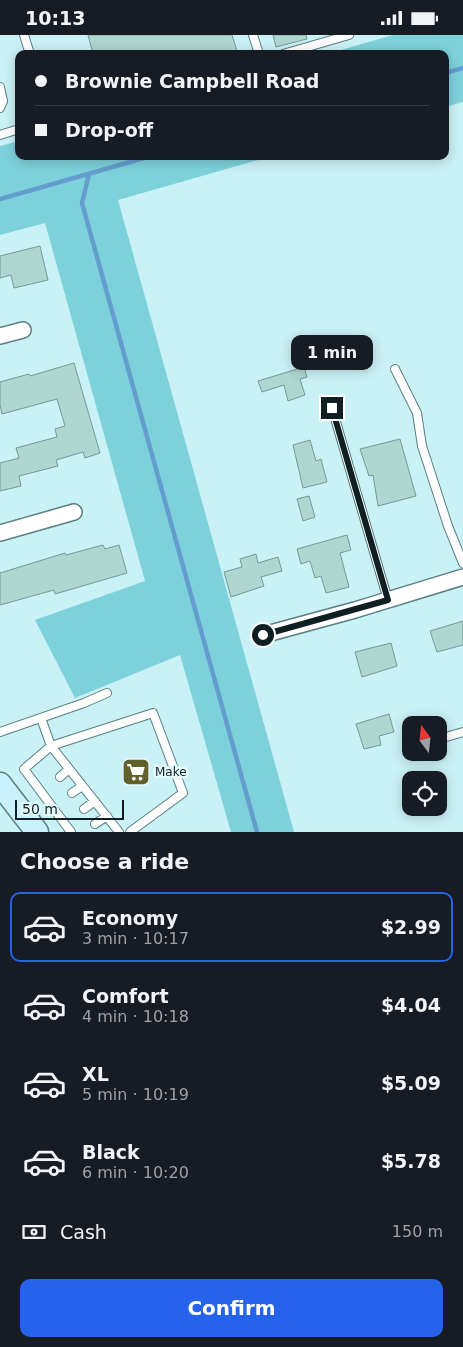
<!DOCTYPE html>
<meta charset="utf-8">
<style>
body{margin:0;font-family:"DejaVu Sans",sans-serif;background:#242831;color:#f1f3f6;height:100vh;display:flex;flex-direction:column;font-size:19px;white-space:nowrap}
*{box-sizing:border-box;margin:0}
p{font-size:16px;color:#9ea1a6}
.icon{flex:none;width:28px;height:28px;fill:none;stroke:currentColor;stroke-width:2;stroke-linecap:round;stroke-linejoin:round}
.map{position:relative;height:797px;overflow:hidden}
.sheet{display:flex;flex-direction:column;background:#171b24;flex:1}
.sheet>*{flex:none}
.top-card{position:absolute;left:15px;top:15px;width:434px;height:110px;border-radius:10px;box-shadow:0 2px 12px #0003;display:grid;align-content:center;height:110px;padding:0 20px;background:#171b24}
.needle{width:32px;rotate:345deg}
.tools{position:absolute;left:402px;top:681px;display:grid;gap:10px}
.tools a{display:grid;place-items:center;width:45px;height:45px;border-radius:10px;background:#171b24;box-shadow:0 2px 12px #0003;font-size:25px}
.scale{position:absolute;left:15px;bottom:12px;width:109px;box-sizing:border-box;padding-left:5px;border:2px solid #101f21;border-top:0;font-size:14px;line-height:18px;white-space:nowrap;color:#101f21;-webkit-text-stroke:4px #e4fbfe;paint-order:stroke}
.end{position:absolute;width:22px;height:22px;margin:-11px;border:6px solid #101f21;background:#fff;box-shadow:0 0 0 2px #fff}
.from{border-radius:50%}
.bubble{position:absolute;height:35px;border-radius:10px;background:#171b24;box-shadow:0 2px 12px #0003;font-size:16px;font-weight:700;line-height:35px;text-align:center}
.top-card b{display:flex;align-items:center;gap:18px;height:48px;font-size:19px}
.top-card b+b{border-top:1px solid #363941}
.top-card i{width:12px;height:12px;background:#f1f3f6}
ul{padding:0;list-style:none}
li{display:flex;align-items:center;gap:15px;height:70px;margin:0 10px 8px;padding:0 10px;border:2px solid transparent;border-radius:10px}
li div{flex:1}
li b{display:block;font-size:19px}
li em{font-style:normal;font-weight:700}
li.current{border-color:#2563eb}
li>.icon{width:45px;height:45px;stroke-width:1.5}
h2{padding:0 20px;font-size:22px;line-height:60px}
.pay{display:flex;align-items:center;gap:12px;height:55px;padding:0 20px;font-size:19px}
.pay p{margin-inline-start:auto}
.cta{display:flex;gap:10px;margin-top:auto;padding:10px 20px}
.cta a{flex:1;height:58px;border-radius:10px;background:#2563eb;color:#fff;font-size:20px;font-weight:700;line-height:58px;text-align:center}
.status{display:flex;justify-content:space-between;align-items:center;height:35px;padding:0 25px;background:#171b24;direction:ltr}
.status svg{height:14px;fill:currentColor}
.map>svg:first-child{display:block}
.green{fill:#7dd1db}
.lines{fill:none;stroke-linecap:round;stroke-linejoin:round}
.stream{stroke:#649dcd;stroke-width:4.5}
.building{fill:#afd6d0;stroke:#759a95}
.lane-casing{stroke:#5a7f83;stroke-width:10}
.street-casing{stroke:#5a7f83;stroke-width:18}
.secondary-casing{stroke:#5a7f83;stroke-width:25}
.lane{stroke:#fff;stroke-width:8}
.street{stroke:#fff;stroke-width:15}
.secondary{stroke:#ccf1fe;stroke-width:22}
.route{stroke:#101f21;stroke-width:6}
.labels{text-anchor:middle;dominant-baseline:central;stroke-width:5;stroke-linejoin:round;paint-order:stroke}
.poi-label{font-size:12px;fill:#101f21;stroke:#e4fbfe;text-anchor:start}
</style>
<div class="status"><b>10:13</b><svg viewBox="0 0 49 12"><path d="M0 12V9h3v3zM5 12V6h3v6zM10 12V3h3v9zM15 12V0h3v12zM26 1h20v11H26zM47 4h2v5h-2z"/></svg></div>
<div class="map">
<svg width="463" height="797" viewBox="0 0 463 797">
<rect width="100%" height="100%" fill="#caf1f6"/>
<!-- green -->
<path class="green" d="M393,0h70v67l-18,5v-53h-118z
M19,106v15h253l-154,44 176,632h-63l-51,-177 -105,43 -40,-78 110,-39 -100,-358 -45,12v-89z"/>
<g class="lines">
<!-- stream -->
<path class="stream" d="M445,38l18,-5
M89,139l-7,29 175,629
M0,164l151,-43"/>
</g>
<!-- building -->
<path class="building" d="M88,0h144l6,19h-145z
M273,0h33l1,4 -31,8z
M40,211l8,34 -34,8 -3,-13 -11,3v-22z
M74,328l26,90 -15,5 -2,-6 -27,8 2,6 -39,10 2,10 -21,5v-28l19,-5 -3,-10 41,-11 -2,-8 10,-3 -8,-27 -55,15 -2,-9v-23l29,-8 1,2z
M304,332l3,10 -7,2 5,16 -17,6 -4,-16 -22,7 -4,-11z
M400,404l16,57 -38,10 -5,-31 -4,1 -9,-27z
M310,405l6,21 5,-2 6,23 -24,6 -10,-43z
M309,461l6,21 -12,4 -6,-22z
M347,500l4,15 -11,3 9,34 -23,6 -5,-17 -6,2 -5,-17 -9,3 -4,-15z
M103,510l2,4 14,-4 8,28 -72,21 -1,-4 -54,15v-32l65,-20 1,2z
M256,519l2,9 20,-6 4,14 -21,6 3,9 -33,11 -7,-25 18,-5 -2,-8z
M463,586v24l-26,7 -7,-21z
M391,608l6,23 -35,11 -7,-25z
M389,679l5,18 -15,4 2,9 -17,4 -8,-25z"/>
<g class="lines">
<defs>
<path id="lane" d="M24,0l6,19
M253,0l6,19
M283,19l66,-19
M0,52l3,14 -3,7
M0,100l19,-6
M395,334l22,44 5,33 26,80 15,37
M332,373l56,192
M41,683l10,28 102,-33 30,80 -53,39
M0,697l84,-29 23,-10
M439,704l24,-7
M60,742l9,-8
M72,758l10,-7
M84,774l11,-8
M95,789l12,-8
M71,797l-47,-63 27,-23 68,86"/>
<path id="street" d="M0,301l23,-6
M0,498l74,-21
M263,600l92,-25 108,-33"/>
<path id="secondary" d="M0,749l37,48"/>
</defs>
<!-- lane casing -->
<use href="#lane" class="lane-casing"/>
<!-- street casing -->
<use href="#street" class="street-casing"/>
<!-- secondary casing -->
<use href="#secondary" class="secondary-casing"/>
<!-- lane -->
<use href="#lane" class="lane"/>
<!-- street -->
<use href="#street" class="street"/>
<!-- secondary -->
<use href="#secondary" class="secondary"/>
</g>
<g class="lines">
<!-- route -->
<path class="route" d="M263,600l125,-35 -56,-192"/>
</g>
<!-- icons -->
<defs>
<symbol id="supermarket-square" viewBox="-11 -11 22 22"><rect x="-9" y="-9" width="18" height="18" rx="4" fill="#62602d" stroke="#e4fbfe"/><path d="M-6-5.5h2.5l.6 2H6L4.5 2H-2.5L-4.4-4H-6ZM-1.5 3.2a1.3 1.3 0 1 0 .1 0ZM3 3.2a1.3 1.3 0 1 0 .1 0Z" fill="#fff"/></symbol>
</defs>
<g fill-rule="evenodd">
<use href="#supermarket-square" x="120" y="721" width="32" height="32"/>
</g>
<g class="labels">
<!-- poi labels -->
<g class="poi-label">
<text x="155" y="737">Make</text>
</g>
</g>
</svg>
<div class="tools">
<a><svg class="needle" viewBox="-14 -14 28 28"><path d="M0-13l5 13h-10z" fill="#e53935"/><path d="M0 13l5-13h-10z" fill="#9ea1a6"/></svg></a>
<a><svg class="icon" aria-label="locate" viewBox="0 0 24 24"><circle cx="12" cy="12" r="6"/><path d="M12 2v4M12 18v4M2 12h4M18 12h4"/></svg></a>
</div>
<div class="scale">50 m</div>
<i class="end from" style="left:263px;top:600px"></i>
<i class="end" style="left:332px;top:373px"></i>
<div class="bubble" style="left:291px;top:300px;width:82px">1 min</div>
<div class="top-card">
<b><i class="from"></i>Brownie Campbell Road</b>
<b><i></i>Drop-off</b>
</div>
</div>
<section class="sheet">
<h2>Choose a ride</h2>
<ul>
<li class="current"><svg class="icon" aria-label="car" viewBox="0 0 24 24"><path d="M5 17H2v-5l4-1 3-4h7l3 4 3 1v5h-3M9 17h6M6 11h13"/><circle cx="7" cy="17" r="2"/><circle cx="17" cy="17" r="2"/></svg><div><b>Economy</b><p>3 min · 10:17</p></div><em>$2.99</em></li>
<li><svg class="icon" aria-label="car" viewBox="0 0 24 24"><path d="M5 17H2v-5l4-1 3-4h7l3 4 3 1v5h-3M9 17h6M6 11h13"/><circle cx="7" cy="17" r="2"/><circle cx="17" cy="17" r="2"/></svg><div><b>Comfort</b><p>4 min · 10:18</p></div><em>$4.04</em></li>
<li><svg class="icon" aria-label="car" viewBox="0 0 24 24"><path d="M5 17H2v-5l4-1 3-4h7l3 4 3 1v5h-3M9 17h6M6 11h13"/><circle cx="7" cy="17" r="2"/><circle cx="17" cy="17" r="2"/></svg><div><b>XL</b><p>5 min · 10:19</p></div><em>$5.09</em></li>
<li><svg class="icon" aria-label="car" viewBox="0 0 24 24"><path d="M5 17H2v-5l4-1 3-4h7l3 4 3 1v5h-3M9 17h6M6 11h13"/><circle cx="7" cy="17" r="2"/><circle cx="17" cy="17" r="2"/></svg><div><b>Black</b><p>6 min · 10:20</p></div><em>$5.78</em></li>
</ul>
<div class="pay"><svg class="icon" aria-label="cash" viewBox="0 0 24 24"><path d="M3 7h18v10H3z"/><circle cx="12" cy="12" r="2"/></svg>Cash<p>150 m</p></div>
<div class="cta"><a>Confirm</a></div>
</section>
